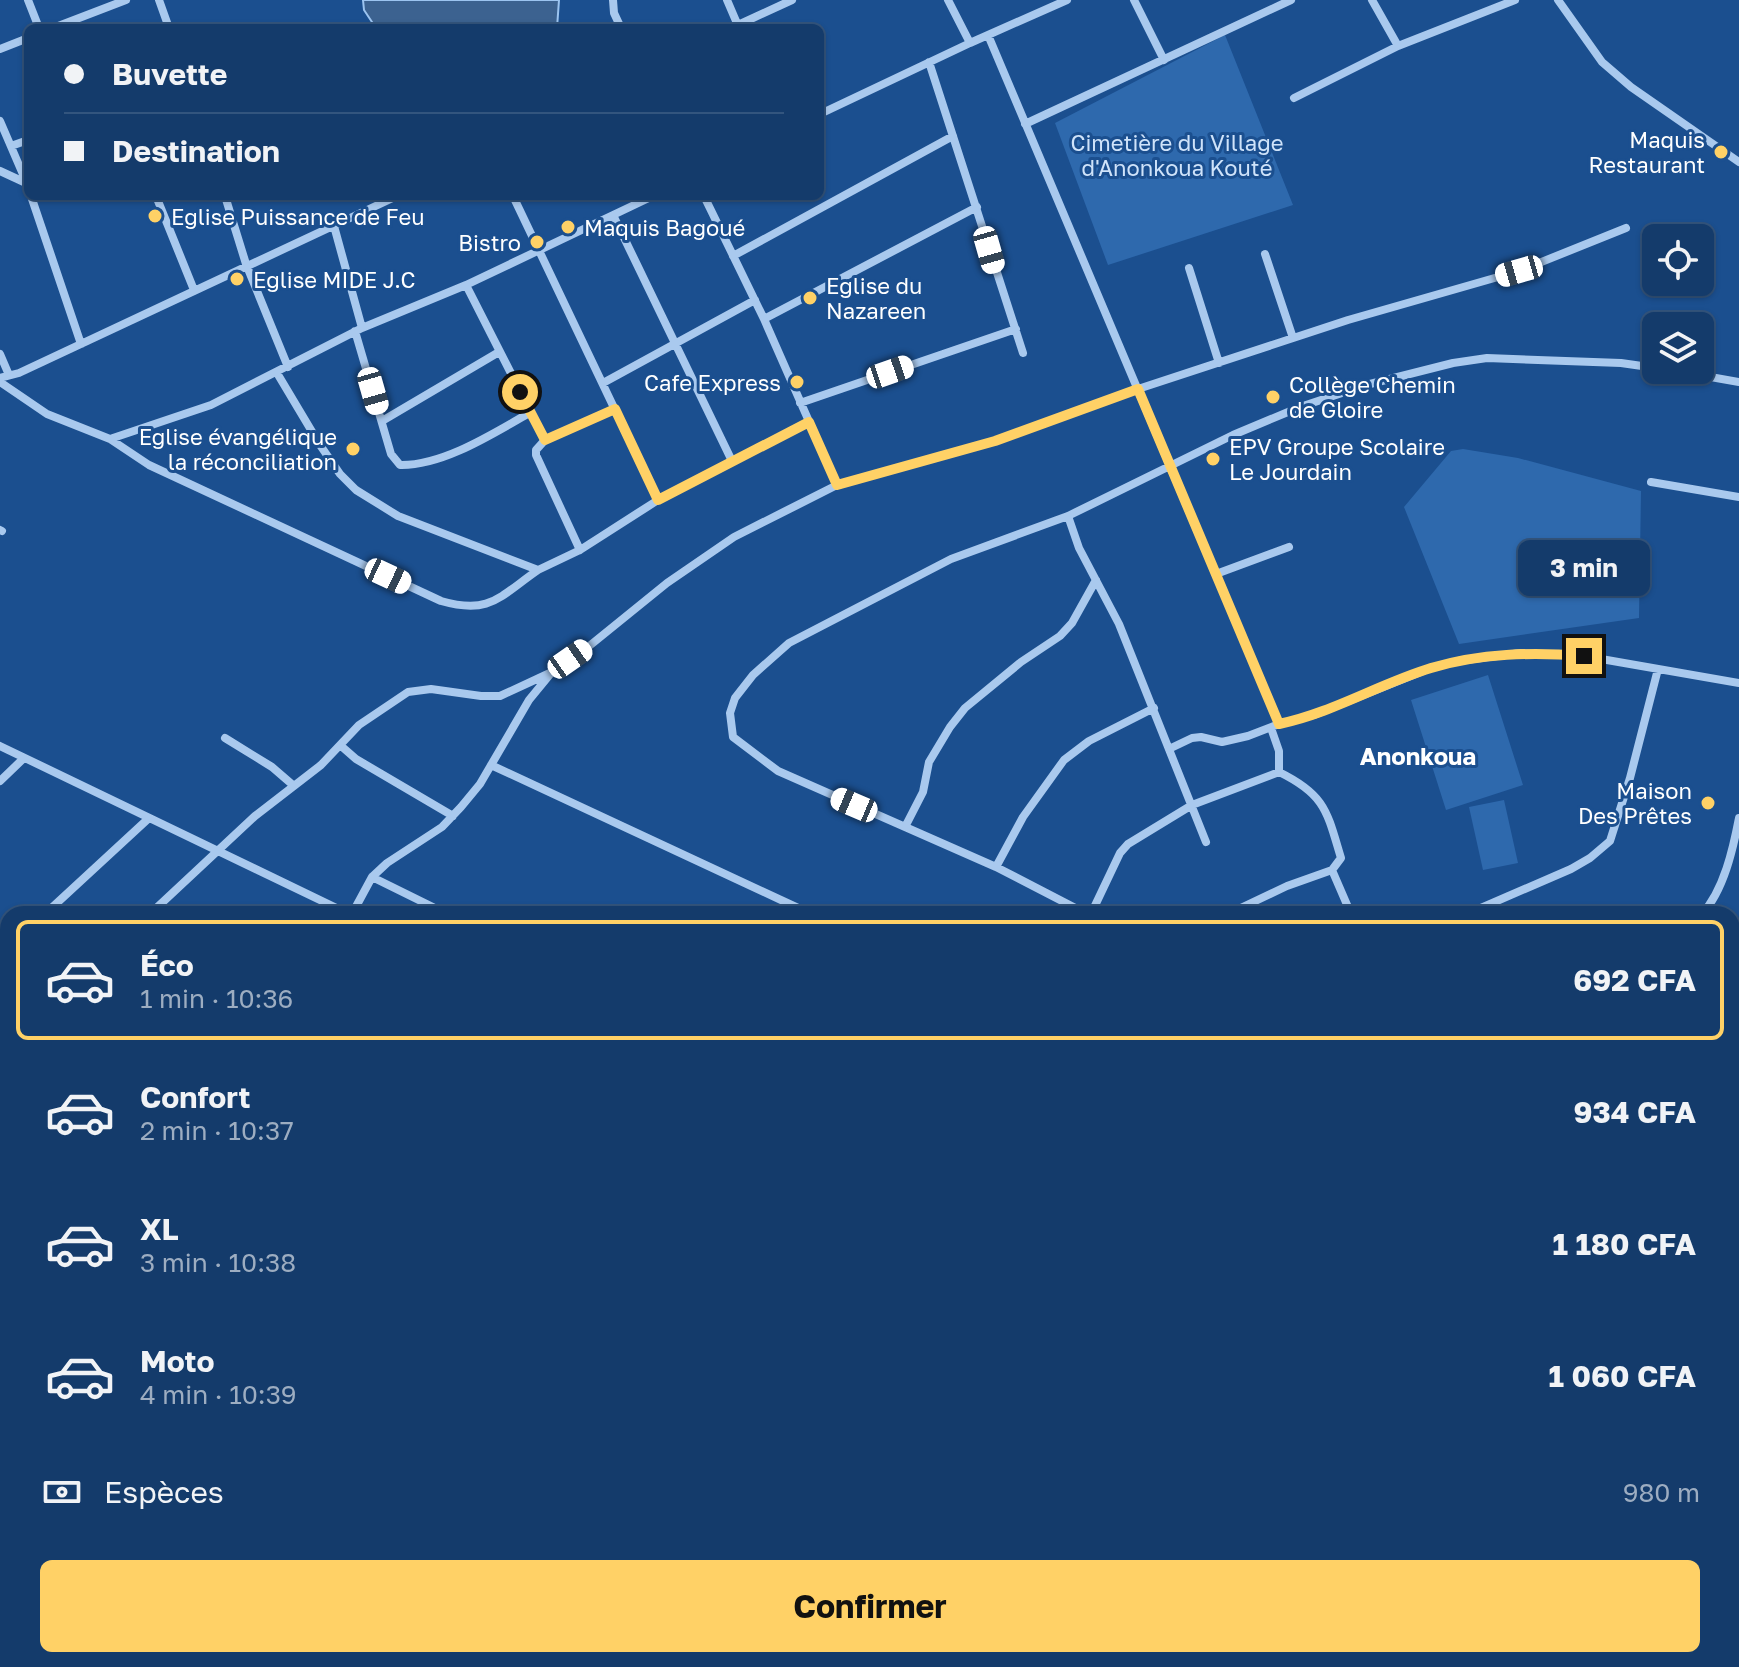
<!DOCTYPE html>
<html lang="fr">
<meta charset="utf-8">
<style>
body{margin:0;font-family:"Golos Text",sans-serif;background:#1d4271;color:#f1f3f6;height:100vh;display:flex;flex-direction:column;font-size:30px;white-space:nowrap}
*{box-sizing:border-box;margin:0}
p{font-size:26px;color:#9dadc1}
.icon{flex:none;width:44px;height:44px;fill:none;stroke:currentColor;stroke-width:2;stroke-linecap:round;stroke-linejoin:round}
.map{position:relative;flex:1;overflow:hidden}
.drawer{position:absolute;left:0px;top:906px;width:1740px;height:762px;display:flex;flex-direction:column;background:#143b6b;border-radius:24px 24px 0 0;box-shadow:0 2px 6px #0004,0 0 0 2px #33557e}
.drawer>*{flex:none}
.hud{position:absolute;left:24px;top:24px;width:800px;height:176px;border-radius:12px;box-shadow:0 2px 6px #0004,0 0 0 2px #33557e;display:grid;align-content:center;height:176px;padding:0 40px;background:#143b6b}
.controls{position:absolute;left:1642px;top:224px;display:grid;gap:16px}
.controls a{display:grid;place-items:center;width:72px;height:72px;border-radius:12px;background:#143b6b;box-shadow:0 2px 6px #0004,0 0 0 2px #33557e;font-size:40px}
.end{position:absolute;width:36px;height:36px;margin:-18px;border:10px solid #ffd166;background:#111;box-shadow:0 0 0 4px #111}
.from{border-radius:50%}
.bubble{position:absolute;height:56px;border-radius:12px;background:#143b6b;box-shadow:0 2px 6px #0004,0 0 0 2px #33557e;font-size:26px;font-weight:700;line-height:56px;text-align:center}
.car{position:absolute;width:24px;height:48px;margin:-24px -12px;border-radius:10px;box-shadow:0 0 6px 2px #0007;background:linear-gradient(#fff 24%,#345 0 40%,#fff 0 76%,#345 0 86%,#fff 0)}
.hud b{display:flex;align-items:center;gap:28px;height:76px;font-size:30px}
.hud b+b{border-top:2px solid #33557e}
.hud i{width:20px;height:20px;background:#f1f3f6}
ul{padding:14px 0 0;list-style:none}
li{display:flex;align-items:center;gap:24px;height:120px;margin:0 16px 12px;padding:0 24px;border:4px solid transparent;border-radius:12px}
li div{flex:1}
li b{display:block;font-size:30px}
li em{font-style:normal;font-weight:700}
li.current{border-color:#ffd166}
li>.icon{width:72px;height:72px;stroke-width:1.5}
.pay{display:flex;align-items:center;gap:20px;height:88px;padding:0 40px;font-size:30px}
.pay p{margin-inline-start:auto}
.button{display:flex;gap:16px;margin-top:auto;padding:16px 40px}
.button a{flex:1;height:92px;border-radius:12px;background:#ffd166;color:#111;font-size:32px;font-weight:700;line-height:92px;text-align:center}
.map>svg:first-child{display:block}
.green{fill:#2e69ad}
.water{fill:#3c6290;stroke:#9cc4f0;stroke-width:2}
.lines{fill:none;stroke-linecap:round;stroke-linejoin:round}
.stream{stroke:#9cc4f0;stroke-width:3}
.street{stroke:#a9c9ee;stroke-width:8}
.route{stroke:#ffd166;stroke-width:10}
.poi-dot{fill:#ffd166;stroke:#1b4f8f;stroke-width:3}
.labels{text-anchor:middle;dominant-baseline:central;stroke-width:6;stroke-linejoin:round;paint-order:stroke}
.poi-label{font-size:22px;fill:#fff;stroke:#1b4f8f;text-anchor:start}
.park-label{font-size:22px;fill:#cfe3fa;stroke:#1b4f8f}
.neighbourhood-label{font-size:24px;font-weight:bold;fill:#fff;stroke:#1b4f8f}
</style>
<div class="map">
<svg width="1739" height="1667" viewBox="0 0 1739 1667">
<rect width="100%" height="100%" fill="#1b4f8f"/>
<!-- green -->
<path class="green" d="M1225,35l68,170 -185,60 -53,-142z
M1463,449l55,9 123,33 -2,127 -180,26 -55,-137 47,-56z
M1488,675l35,110 -77,25 -35,-110z
M1504,800l14,63 -35,7 -14,-63z"/>
<!-- water -->
<path class="water" d="M363,0h196l-2,28h-181l-12,-18z"/>
<g class="lines">
<!-- stream -->
<path class="stream" d="M213,1667l9,-7"/>
<!-- street -->
<path class="street" d="M28,0l11,28
M159,0l10,28
M613,0l1,13 7,15
M727,0l12,28
M948,0l22,43
M1134,0l30,60
M1372,0l26,46
M1558,0l44,62 29,25 108,75
M738,25l54,-25
M53,28l73,-28
M988,35l291,689
M0,49l28,-11
M929,62l94,291
M1294,98l104,-52 117,-46
M820,114l150,-71 97,-43
M0,121l28,65
M1025,124l266,-124
M11,146l17,-6
M0,171l26,12
M31,196l50,148
M156,196l38,94
M225,196l21,68 42,103
M513,196l145,304
M704,196l60,123 73,166
M613,215l119,246
M334,226l28,102
M1265,254l28,84
M733,256l220,-120
M1189,268l30,95
M466,285l79,155 -9,10v5l44,95
M764,319l213,-112
M355,331l36,123 9,11c43,1 94,-32 131,-53
M0,354l9,21
M1671,370l68,12
M277,373l43,72 20,29 16,16 42,26 140,54 42,-20 78,-50 151,-78
M0,378l19,-5 378,-177
M0,382l47,32 63,25 101,-34 151,-77 104,-43 187,-89
M603,383l152,-83
M800,403l216,-74
M382,421l117,-69
M110,439l39,26 292,136c49,14 58,-4 97,-31
M545,440l70,-31
M1651,482l88,15
M1068,516l11,32 40,76 87,218
M0,530l2,1
M1216,574l73,-27
M1271,728l8,23v21
M225,738l47,29 22,19
M340,745l16,14 97,57
M0,746l349,168
M1171,748l21,-10 9,-1 21,5 26,-6 31,-12 35,-9 114,-46 30,-8 63,-8 63,3 155,27
M491,765l320,149
M0,781l24,-23
M905,827l18,-35 6,-30 21,-35 15,-19 56,-46 39,-26 12,-13 24,-43
M996,867l27,-50 41,-57 25,-19 65,-33
M1332,870l19,44
M372,877l75,37
M45,914l104,-96
M150,914l105,-98 66,-51 38,-40 49,-33 23,-3 50,7h19l52,-24 36,-25 79,-64 67,-46 103,-52 158,-44 143,-52 210,-69 171,-49 107,-43
M352,914l20,-37 15,-14 55,-36 19,-20 19,-23 49,-84 23,-28
M1087,914l-91,-47 -218,-96 -45,-34 -3,-24 5,-15 18,-23 36,-32 162,-84 117,-43 165,-81 67,-28 66,-22 87,-22 34,-5 134,5 35,5
M1091,914l29,-61 8,-9 64,-39 87,-33
M1228,914l59,-28 45,-16 9,-12c-14,-46 -15,-63 -62,-86
M1467,914l104,-45 19,-11 20,-17 20,-63 28,-109
M1702,914c22,-24 31,-65 37,-96
M0,933l8,8
M0,1056l8,-8
M0,1213l8,-7
M1732,1236l7,-3
M0,1303l8,-7
M1732,1465l7,1
M1077,1660l5,7
M1221,1660l6,7
M1432,1660l6,7
M786,1667l10,-7
M920,1667l6,-7"/>
</g>
<g class="lines">
<!-- route -->
<path class="route" d="M520,392l25,48 70,-31 43,91 151,-78 28,63 158,-44 143,-52 141,335c53,-11 100,-40 152,-56 50,-15 101,-16 153,-12"/>
</g>
<!-- markers -->
<g class="poi-dot">
<circle cx="1721" cy="152" r="8"/>
<circle cx="155" cy="216" r="8"/>
<circle cx="568" cy="227" r="8"/>
<circle cx="537" cy="242" r="8"/>
<circle cx="237" cy="279" r="8"/>
<circle cx="810" cy="298" r="8"/>
<circle cx="797" cy="382" r="8"/>
<circle cx="1273" cy="397" r="8"/>
<circle cx="353" cy="449" r="8"/>
<circle cx="1213" cy="459" r="8"/>
<circle cx="1708" cy="803" r="8"/>
</g>
<g class="labels">
<!-- poi labels -->
<g class="poi-label">
<text x="1705" y="139" text-anchor="end">Maquis<tspan x="1705" dy="25">Restaurant</tspan></text>
<text x="171" y="216">Eglise Puissance de Feu</text>
<text x="584" y="227">Maquis Bagoué</text>
<text x="521" y="242" text-anchor="end">Bistro</text>
<text x="253" y="279">Eglise MIDE J.C</text>
<text x="826" y="285">Eglise du<tspan x="826" dy="25">Nazareen</tspan></text>
<text x="781" y="382" text-anchor="end">Cafe Express</text>
<text x="1289" y="384">Collège Chemin<tspan x="1289" dy="25">de Gloire</tspan></text>
<text x="337" y="436" text-anchor="end">Eglise évangélique<tspan x="337" dy="25">la réconciliation</tspan></text>
<text x="1229" y="446">EPV Groupe Scolaire<tspan x="1229" dy="25">Le Jourdain</tspan></text>
<text x="1692" y="790" text-anchor="end">Maison<tspan x="1692" dy="25">Des Prêtes</tspan></text>
</g>
<!-- park labels -->
<g class="park-label">
<text x="1177" y="142">Cimetière du Village<tspan x="1177" dy="25">d'Anonkoua Kouté</tspan></text>
</g>
<!-- neighbourhood labels -->
<g class="neighbourhood-label">
<text x="1418" y="755">Anonkoua</text>
</g>
</g>
</svg>
<div class="controls">
<a><svg class="icon" aria-label="locate" viewBox="0 0 24 24"><circle cx="12" cy="12" r="6"/><path d="M12 2v4M12 18v4M2 12h4M18 12h4"/></svg></a>
<a><svg class="icon" aria-label="layers" viewBox="0 0 24 24"><path d="M12 4l9 5-9 5-9-5zM3 14l9 5 9-5"/></svg></a>
</div>
<i class="end from" style="left:520px;top:392px"></i>
<i class="end" style="left:1584px;top:656px"></i>
<div class="bubble" style="left:1518px;top:540px;width:132px">3 min</div>
<i class="car" style="left:989px;top:250px;rotate:164deg"></i>
<i class="car" style="left:1519px;top:271px;rotate:254deg"></i>
<i class="car" style="left:890px;top:372px;rotate:71deg"></i>
<i class="car" style="left:373px;top:391px;rotate:164deg"></i>
<i class="car" style="left:388px;top:576px;rotate:115deg"></i>
<i class="car" style="left:570px;top:659px;rotate:55deg"></i>
<i class="car" style="left:854px;top:805px;rotate:293deg"></i>
<div class="hud">
<b><i class="from"></i>Buvette</b>
<b><i></i>Destination</b>
</div>
<section class="drawer">
<ul>
<li class="current"><svg class="icon" aria-label="car" viewBox="0 0 24 24"><path d="M5 17H2v-5l4-1 3-4h7l3 4 3 1v5h-3M9 17h6M6 11h13"/><circle cx="7" cy="17" r="2"/><circle cx="17" cy="17" r="2"/></svg><div><b>Éco</b><p>1 min · 10:36</p></div><em>692 CFA</em></li>
<li><svg class="icon" aria-label="car" viewBox="0 0 24 24"><path d="M5 17H2v-5l4-1 3-4h7l3 4 3 1v5h-3M9 17h6M6 11h13"/><circle cx="7" cy="17" r="2"/><circle cx="17" cy="17" r="2"/></svg><div><b>Confort</b><p>2 min · 10:37</p></div><em>934 CFA</em></li>
<li><svg class="icon" aria-label="car" viewBox="0 0 24 24"><path d="M5 17H2v-5l4-1 3-4h7l3 4 3 1v5h-3M9 17h6M6 11h13"/><circle cx="7" cy="17" r="2"/><circle cx="17" cy="17" r="2"/></svg><div><b>XL</b><p>3 min · 10:38</p></div><em>1 180 CFA</em></li>
<li><svg class="icon" aria-label="car" viewBox="0 0 24 24"><path d="M5 17H2v-5l4-1 3-4h7l3 4 3 1v5h-3M9 17h6M6 11h13"/><circle cx="7" cy="17" r="2"/><circle cx="17" cy="17" r="2"/></svg><div><b>Moto</b><p>4 min · 10:39</p></div><em>1 060 CFA</em></li>
</ul>
<div class="pay"><svg class="icon" aria-label="cash" viewBox="0 0 24 24"><path d="M3 7h18v10H3z"/><circle cx="12" cy="12" r="2"/></svg>Espèces<p>980 m</p></div>
<div class="button"><a>Confirmer</a></div>
</section>
</div>
